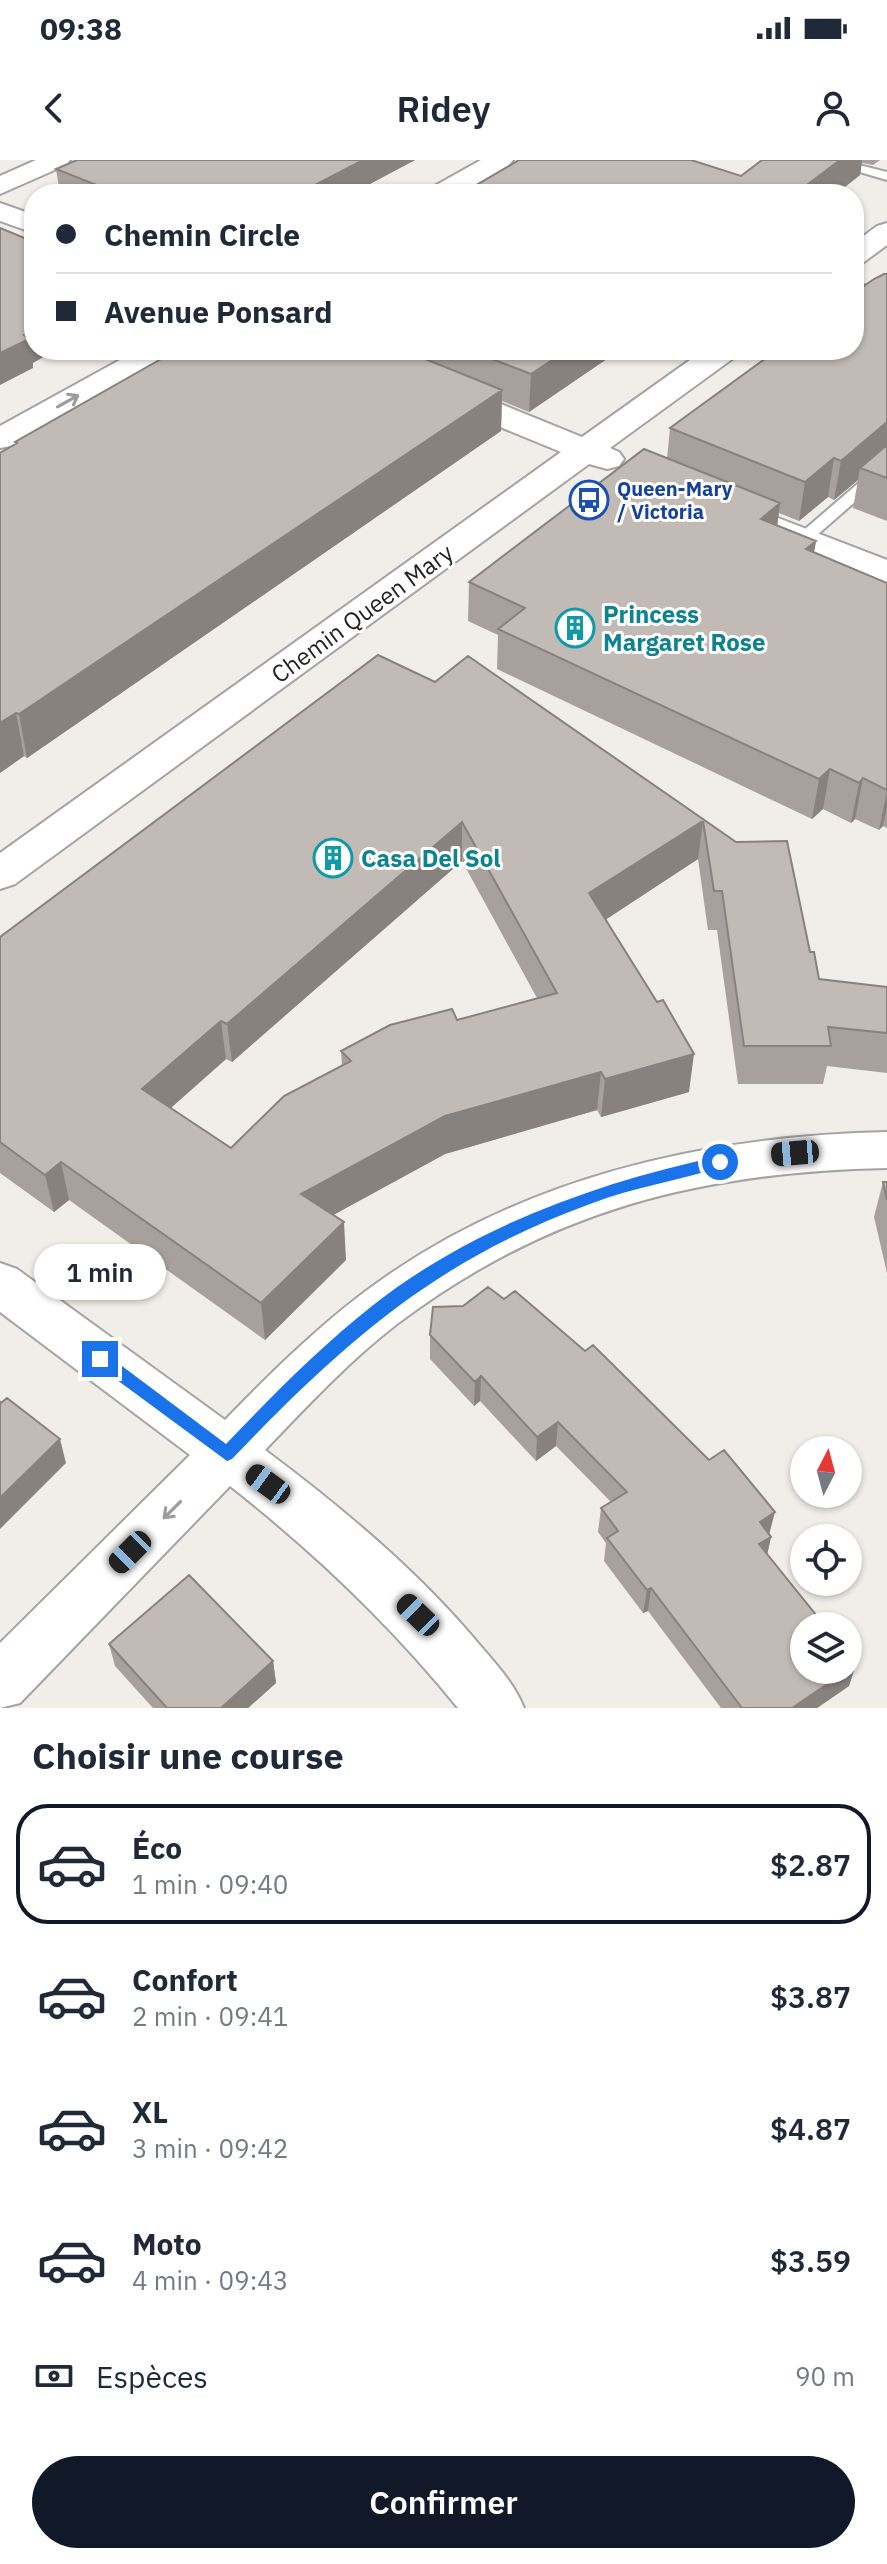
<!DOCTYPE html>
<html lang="fr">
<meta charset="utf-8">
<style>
body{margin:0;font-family:"IBM Plex Sans",sans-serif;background:#f2f2f3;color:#1f2937;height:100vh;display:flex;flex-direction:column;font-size:30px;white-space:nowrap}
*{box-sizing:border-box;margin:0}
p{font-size:26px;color:#747a83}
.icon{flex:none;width:44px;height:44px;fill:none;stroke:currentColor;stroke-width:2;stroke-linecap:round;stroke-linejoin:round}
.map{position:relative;height:1548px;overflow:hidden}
.details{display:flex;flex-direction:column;background:#fff;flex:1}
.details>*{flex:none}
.top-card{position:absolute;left:24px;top:24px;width:840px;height:176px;border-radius:32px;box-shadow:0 2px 6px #0004;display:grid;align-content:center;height:176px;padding:0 32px;background:#fff}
.needle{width:52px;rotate:6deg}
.controls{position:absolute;left:790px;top:1276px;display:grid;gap:16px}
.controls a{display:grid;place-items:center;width:72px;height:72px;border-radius:50%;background:#fff;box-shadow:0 2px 6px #0004;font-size:40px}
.end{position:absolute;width:36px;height:36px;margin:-18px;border:10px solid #1a73e8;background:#fff;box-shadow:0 0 0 4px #fff}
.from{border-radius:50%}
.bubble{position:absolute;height:56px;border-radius:28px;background:#fff;box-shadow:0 2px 6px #0004;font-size:26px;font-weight:600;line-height:56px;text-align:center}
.car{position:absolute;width:24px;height:48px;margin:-24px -12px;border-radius:10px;box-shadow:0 0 6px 2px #0007;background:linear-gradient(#222 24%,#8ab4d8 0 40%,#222 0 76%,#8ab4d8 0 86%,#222 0)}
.top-card b{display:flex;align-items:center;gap:28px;height:76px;font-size:30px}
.top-card b+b{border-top:2px solid #e0e1e3}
.top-card i{width:20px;height:20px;background:#1f2937}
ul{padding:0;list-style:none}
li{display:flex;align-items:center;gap:24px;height:120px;margin:0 16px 12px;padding:0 16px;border:4px solid transparent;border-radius:32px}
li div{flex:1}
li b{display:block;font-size:30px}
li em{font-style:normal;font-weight:600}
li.current{border-color:#111827}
li>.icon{width:72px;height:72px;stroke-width:1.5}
h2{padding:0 32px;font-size:36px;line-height:96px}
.pay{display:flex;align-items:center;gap:20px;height:88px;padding:0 32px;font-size:30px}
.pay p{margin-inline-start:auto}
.primary-button{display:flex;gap:16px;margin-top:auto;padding:16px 32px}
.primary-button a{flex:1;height:92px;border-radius:48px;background:#111827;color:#fff;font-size:32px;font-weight:600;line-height:92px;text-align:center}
.status{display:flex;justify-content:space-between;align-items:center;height:56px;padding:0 40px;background:#fff;direction:ltr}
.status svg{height:22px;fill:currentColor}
header{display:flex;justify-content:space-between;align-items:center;height:104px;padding:0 32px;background:#fff;font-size:36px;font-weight:600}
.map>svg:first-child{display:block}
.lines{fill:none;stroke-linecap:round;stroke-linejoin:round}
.service-casing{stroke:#a3a3a3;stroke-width:4}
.minor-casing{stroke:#a3a3a3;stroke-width:4}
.tertiary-casing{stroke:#a3a3a3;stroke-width:4}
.service{fill:#fff;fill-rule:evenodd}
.minor{fill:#fff;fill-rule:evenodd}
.tertiary{fill:#fff;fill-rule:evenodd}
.wall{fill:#a7a09c;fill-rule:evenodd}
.shaded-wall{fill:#88827f}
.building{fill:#c2bab5;stroke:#88827f;stroke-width:2;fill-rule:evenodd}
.oneway{stroke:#9c9c9c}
.route{fill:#1a73e8}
.labels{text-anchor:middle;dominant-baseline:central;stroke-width:6;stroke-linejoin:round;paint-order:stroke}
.far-transit-label{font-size:20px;font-weight:bold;fill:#164399;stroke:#fff;text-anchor:start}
.street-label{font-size:24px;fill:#222;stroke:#fff}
.culture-label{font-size:24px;font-weight:bold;fill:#0d838f;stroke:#fff;text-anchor:start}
</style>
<div class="status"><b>09:38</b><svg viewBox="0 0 49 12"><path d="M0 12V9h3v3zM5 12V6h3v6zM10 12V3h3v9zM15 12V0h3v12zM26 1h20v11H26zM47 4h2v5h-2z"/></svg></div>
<header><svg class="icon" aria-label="back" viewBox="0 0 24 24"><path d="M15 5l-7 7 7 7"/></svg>Ridey<svg class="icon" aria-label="person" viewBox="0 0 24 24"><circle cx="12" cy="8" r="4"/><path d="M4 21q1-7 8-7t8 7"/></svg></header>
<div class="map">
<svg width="887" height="1548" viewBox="0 0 887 1548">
<rect width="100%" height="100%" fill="#f1eee9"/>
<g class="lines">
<defs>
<path id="service" d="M819,0h20l48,12v8z
M887,301v13l-78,68h-12v-6l85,-73z"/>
<path id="minor" d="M36,0h34l-4,5 -66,29v-18z
M481,0h32l-4,5 -50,29h-32l4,-6z
M854,122l33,10v19l-33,-11z
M138,190h37l-5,6 -159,90 -11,2v-22z
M887,972v36c-187,4 -339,42 -490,156 -48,37 -90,82 -132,126 76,57 152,120 213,193 18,21 36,40 46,65h-66c-67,-83 -144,-156 -228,-222l-210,217 -20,5v-65l190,-188 -190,-143v-49l17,6 208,151c42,-43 85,-86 133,-123 152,-117 341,-161 529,-165z"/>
<path id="tertiary" d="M0,43l34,12v18l-34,-12z
M887,63v22l-23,17 -10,3v-22l23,-17z
M326,190h42l214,87 122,-87h35l-4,7 -125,91 9,4 5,7 -5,7 -12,3 -18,-5 -574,420 -15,5v-36l561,-401 -231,-95z
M760,351l127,49v24l-139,-56 -5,-7 5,-7z"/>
</defs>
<!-- service casing -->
<use href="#service" class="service-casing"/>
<!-- minor casing -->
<use href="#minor" class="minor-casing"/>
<!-- tertiary casing -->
<use href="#tertiary" class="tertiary-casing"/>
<!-- service -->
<use href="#service" class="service"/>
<!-- minor -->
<use href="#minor" class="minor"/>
<!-- tertiary -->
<use href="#tertiary" class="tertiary"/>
</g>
<!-- wall -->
<path class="wall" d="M77,0h338l-64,34h-291l-4,-25z
M762,0h118l-7,5 -11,-2 -2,12 -24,19h-373l5,-2v-2l273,-14z
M887,114v247l-34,-13 5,-28 -24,20 -6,-3 -29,24 -20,-8 -2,13 39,15 -2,12 73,30v245l-4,-2 -4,4 -24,-11 -4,4 -28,-14 -11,10 -315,-150 1,-34 -30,-14 1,-39 198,-123 3,-31z
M414,190h206l-91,62 -27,-11 -1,30 -474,327 -3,-2 -24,17v-320l15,-9v-2l345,-84 54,-4z
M468,496l268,186 74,110 9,27 68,8v86l-60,-7 -4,18h-85l-21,-154h-9l-10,-71 -92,60 83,173 -88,25 -4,-7 -152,44 -112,61 13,45 -81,80 -196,-140 -15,12 -54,-39v-236l435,-255zM462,701l75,137 -196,53 1,15 -111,82 -60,-40 55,-49 6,3z
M883,1022h4v91l-13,-56z
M430,1175l340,199 1,3 -4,17 89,110 -7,22 -32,22h-96l-73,-97 -5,2 -39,-52 2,-18 -8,-11 3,-24 10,-6 -55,-56 -20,15 -56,-60 -6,5 -44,-47z
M109,1484l164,17 3,22 -28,25h-95l-38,-42z"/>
<!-- shaded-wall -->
<path class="shaded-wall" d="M363,0h52l-64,34h-53z
M840,0h22l-2,15 -24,19h-41z
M34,170v20h22l-23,13v5l-33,17v-32l24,-18z
M567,190h53l-91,62 2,-38z
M502,230l-1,41 -474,327 -8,-44z
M887,262v37l-27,9 -2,12 -24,20 7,-39z
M834,298l-6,39 -29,24 6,-39z
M780,343l-5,39 -14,-23z
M816,381l-7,38 -3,-30z
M16,553l8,43 -24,17v-50z
M830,609l-7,40 -11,10 7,-40z
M863,618l-8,41 -4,4 8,-40z
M887,631v16l-4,19 -4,4z
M703,661l-5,38 -111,73 2,-39z
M462,662v39l-230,201 -5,-38z
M221,861l5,38 -77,68 -7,-38z
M694,894l-5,38 -88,25 4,-38z
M601,912l-4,38 -152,44 -141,77 -3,-37 144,-78z
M61,1002l8,38 -15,12 -9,-37z
M344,1062l2,38 -81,80 -4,-37z
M481,1216l-1,25 -6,5 1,-24z
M558,1262l-2,24 -20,15 1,-24z
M60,1279l6,24 -66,66v-31z
M775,1352l-6,23 -9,-13z
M771,1377l-5,23 -7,-16z
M651,1428l-3,23 -5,2 4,-23z
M273,1501l3,22 -28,25h-27z
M856,1504l-7,22 -32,22h-25z"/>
<!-- building -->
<path class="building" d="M77,0h286l-65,34h-179l-63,-25z
M519,0h172l50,16 21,-16h78l-45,34h-331l6,-4h-2z
M0,68l34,14v88l-10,5 5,4 -29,14z
M884,114h3v148l-46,39 -7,-3 -29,24 -135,-54 107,-78h77v-57l20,-14z
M177,190h164l19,8 13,-8h30l99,40 -483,324 -3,-1 -16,10v-270l17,-10 -2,-1z
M469,190h98l-36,24z
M887,285v33l-27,-10z
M644,289l136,54 -19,16 55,22 -10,8 81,34v207l-24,-12 -4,5 -29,-14 -11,10 -321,-150 27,-21 -56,-26z
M378,495l57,27 33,-26 268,186 51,-1 23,111h4l5,27 68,8v46l-59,-6 3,19h-87l-22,-155h-8l-11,-70 -114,72 68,109 6,-2 31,54 -89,25 -4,-7 -156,44 -144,78 43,28 -83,81 -200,-141 -16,13 -45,-33v-205zM462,662l95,171 -100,27 -5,-11 -62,16 -49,26 10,10 -67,35 -53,52 -89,-59 79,-68 6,3z
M883,1022h4v18z
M488,1127l16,12 11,-8 70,60 8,-6 116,115 15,-10 51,62 -15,10 11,15 -12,7 66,82h-21v44h44l-56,38h-50l-91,-120 -4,2 -40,-52 11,-7 -17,-23 26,-16 -69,-70 -21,15 -56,-61 -6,6 -45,-47 3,-28 30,-1z
M7,1238l53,41 -60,59v-96l1,1z
M189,1415l84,86 -52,47h-54l-58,-64z
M848,1494l8,10 -8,6z"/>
<!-- one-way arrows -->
<defs><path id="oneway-shaft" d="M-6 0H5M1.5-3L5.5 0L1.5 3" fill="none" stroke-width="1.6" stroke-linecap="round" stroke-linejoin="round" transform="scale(2)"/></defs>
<g class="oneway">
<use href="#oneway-shaft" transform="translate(68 241) rotate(-29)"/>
<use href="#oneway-shaft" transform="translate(172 1350) rotate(135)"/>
</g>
<!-- route -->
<path class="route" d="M720,996l7,6 -2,4c-44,14 -91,21 -135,38 -154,56 -246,138 -358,255l-5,2 -133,-98 -2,-4 2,-5h12l120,90c46,-48 93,-96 146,-138 100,-79 224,-123 348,-150z"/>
<!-- icons -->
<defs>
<symbol id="bus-ring" viewBox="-11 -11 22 22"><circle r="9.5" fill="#fff" stroke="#1a4fb4" stroke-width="1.5"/><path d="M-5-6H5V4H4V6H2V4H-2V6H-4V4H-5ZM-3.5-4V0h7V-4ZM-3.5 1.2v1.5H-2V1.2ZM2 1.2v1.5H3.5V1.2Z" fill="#1a4fb4"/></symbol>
<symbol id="building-ring" viewBox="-11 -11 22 22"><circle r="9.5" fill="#fff" stroke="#0f9aa8" stroke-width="1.5"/><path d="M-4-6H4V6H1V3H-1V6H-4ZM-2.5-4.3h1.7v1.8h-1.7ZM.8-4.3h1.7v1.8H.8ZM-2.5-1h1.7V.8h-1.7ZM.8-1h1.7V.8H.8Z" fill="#0f9aa8"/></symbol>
</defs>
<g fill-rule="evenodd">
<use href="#bus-ring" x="567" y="318" width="44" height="44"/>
<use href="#building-ring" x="553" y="446" width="44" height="44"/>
<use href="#building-ring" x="311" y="676" width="44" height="44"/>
</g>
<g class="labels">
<!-- far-transit labels -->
<g class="far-transit-label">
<text x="617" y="328">Queen-Mary<tspan x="617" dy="23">/ Victoria</tspan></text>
</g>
<!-- street labels -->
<g class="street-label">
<text transform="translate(362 453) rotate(-36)">Chemin Queen Mary</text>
</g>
<!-- culture labels -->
<g class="culture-label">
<text x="603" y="454">Princess<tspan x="603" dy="28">Margaret Rose</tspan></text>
<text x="361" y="698">Casa Del Sol</text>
</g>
</g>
</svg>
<div class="controls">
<a><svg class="needle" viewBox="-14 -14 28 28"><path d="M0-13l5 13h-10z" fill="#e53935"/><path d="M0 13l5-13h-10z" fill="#747a83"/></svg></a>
<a><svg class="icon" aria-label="locate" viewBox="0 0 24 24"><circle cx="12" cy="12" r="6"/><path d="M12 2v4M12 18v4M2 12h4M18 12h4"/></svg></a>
<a><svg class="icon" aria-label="layers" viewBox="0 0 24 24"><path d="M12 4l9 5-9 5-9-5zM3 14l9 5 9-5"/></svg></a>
</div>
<i class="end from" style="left:720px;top:1002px"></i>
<i class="end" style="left:100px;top:1199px"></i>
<div class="bubble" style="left:34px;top:1084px;width:132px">1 min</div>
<i class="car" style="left:795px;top:993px;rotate:265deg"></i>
<i class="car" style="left:268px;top:1324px;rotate:306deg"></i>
<i class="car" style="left:130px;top:1392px;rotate:225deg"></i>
<i class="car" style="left:418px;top:1455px;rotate:314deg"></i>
<div class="top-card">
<b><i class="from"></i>Chemin Circle</b>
<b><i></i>Avenue Ponsard</b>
</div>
</div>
<section class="details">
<h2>Choisir une course</h2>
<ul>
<li class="current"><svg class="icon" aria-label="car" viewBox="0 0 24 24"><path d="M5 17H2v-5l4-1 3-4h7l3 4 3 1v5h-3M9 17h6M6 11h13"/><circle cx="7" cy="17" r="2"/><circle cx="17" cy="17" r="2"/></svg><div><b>Éco</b><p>1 min · 09:40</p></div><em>$2.87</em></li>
<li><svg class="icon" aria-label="car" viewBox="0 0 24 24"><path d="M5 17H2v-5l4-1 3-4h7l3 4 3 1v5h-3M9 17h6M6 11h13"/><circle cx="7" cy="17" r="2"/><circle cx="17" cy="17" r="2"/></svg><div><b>Confort</b><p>2 min · 09:41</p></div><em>$3.87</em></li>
<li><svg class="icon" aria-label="car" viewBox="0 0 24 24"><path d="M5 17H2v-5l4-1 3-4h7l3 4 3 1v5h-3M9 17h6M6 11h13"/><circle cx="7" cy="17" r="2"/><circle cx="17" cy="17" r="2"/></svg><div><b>XL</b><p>3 min · 09:42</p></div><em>$4.87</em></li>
<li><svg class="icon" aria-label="car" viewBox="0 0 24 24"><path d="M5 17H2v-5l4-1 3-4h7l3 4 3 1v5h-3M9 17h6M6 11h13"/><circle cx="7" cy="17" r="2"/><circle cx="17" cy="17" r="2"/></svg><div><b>Moto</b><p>4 min · 09:43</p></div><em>$3.59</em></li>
</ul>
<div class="pay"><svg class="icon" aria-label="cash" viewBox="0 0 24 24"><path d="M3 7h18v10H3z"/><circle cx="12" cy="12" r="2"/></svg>Espèces<p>90 m</p></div>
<div class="primary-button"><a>Confirmer</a></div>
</section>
